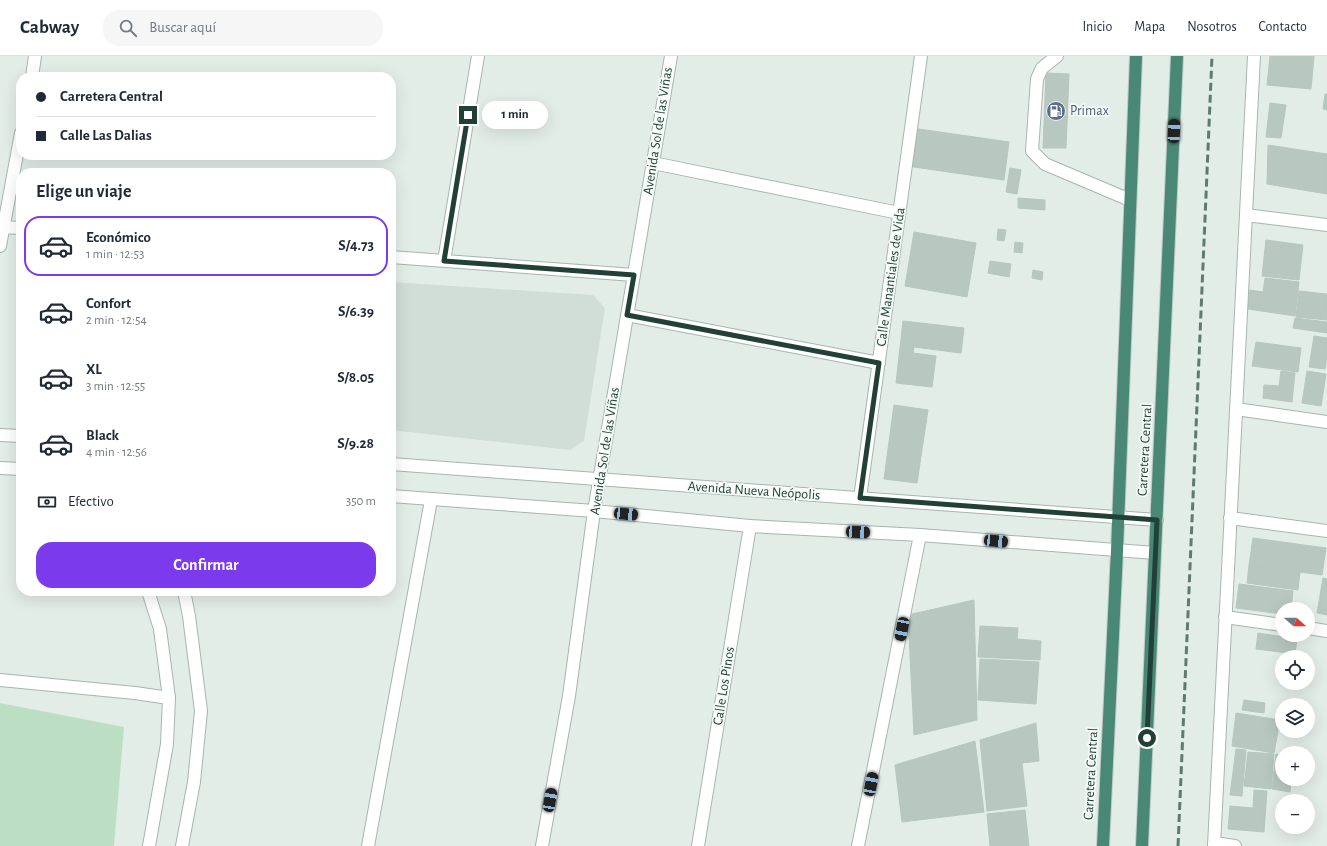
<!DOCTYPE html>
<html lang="es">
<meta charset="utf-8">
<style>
body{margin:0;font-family:"Alegreya Sans",sans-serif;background:#f6f6f7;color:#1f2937;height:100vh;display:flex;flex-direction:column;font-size:15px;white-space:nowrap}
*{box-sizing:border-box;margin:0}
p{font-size:13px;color:#747a83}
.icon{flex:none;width:22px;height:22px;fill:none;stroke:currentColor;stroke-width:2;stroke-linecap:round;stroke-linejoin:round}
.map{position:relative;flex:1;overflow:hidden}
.drawer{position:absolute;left:16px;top:112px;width:380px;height:428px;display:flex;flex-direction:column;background:#fff;border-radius:16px;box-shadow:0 4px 16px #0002}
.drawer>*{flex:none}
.guide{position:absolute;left:16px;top:16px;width:380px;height:88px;border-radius:16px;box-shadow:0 4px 16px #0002;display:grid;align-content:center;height:88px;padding:0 20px;background:#fff}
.needle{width:26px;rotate:111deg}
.controls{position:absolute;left:1275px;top:546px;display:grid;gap:8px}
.controls a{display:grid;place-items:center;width:40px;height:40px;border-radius:50%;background:#fff;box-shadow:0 4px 16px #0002;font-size:20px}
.end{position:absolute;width:18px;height:18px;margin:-9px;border:5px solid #224036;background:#fff;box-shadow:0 0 0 2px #fff}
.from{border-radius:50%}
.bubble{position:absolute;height:28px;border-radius:14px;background:#fff;box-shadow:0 4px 16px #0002;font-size:13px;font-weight:600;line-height:28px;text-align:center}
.car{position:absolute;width:12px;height:24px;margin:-12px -6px;border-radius:5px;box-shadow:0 0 3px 1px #0007;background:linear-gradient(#222 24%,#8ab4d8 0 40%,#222 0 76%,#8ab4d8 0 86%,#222 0)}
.guide b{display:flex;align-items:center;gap:14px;height:38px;font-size:15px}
.guide b+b{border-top:1px solid #e0e1e3}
.guide i{width:10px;height:10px;background:#1f2937}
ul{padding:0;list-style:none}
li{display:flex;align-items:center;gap:12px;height:60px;margin:0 8px 6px;padding:0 12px;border:2px solid transparent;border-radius:16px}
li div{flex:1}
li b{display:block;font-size:15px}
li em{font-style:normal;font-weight:600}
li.selected{border-color:#7c3aed}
li>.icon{width:36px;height:36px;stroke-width:1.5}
h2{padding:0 20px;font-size:18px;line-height:48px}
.pay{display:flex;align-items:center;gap:10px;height:44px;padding:0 20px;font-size:15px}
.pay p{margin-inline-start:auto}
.primary-button{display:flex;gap:8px;margin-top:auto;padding:8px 20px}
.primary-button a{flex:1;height:46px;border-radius:16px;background:#7c3aed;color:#fff;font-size:16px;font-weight:600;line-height:46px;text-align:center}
header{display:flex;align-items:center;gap:24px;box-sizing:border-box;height:56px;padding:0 20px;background:#fff;border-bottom:1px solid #e0e1e3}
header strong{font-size:19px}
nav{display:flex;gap:22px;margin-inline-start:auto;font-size:14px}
.search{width:280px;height:36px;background:#f6f6f7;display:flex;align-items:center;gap:10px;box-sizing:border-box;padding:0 14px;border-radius:16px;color:#747a83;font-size:15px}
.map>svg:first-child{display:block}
.built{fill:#d1ddd7}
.green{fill:#bcdfc4}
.building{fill:#b8c8c1;stroke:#b5c7bf}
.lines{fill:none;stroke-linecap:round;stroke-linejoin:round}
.service-casing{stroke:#a5b6af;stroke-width:14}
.minor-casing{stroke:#a5b6af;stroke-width:14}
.tertiary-casing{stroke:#a5b6af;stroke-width:14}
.trunk-casing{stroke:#c1cac7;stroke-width:14}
.service{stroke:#fff;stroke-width:12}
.minor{stroke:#fff;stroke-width:12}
.tertiary{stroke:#fff;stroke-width:12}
.trunk{stroke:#4a8876;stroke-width:12}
.rail{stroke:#5d7b71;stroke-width:3;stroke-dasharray:8 4;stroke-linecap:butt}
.route{stroke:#224036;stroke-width:5}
.labels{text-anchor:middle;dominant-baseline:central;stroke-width:3.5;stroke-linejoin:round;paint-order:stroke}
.service-label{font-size:14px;fill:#4e5e75;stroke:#f4faf7;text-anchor:start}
.street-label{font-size:14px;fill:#224036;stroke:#f4faf7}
</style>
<header>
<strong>Cabway</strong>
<div class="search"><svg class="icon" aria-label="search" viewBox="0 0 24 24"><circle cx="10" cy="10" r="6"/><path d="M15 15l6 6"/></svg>Buscar aquí</div>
<nav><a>Inicio</a><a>Mapa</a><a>Nosotros</a><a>Contacto</a></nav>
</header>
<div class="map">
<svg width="1327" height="790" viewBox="0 0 1327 790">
<rect width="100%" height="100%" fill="#e3ede8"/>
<!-- built -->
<path class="built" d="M391,226l202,13 12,13 -21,133 -14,9 -179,-20z"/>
<!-- green -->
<path class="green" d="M0,647l124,24 -10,119h-114z"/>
<!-- building -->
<path class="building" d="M1270,0h44l-3,33 -44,-4z
M1046,17l23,1 -3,74h-23z
M1325,38h2v16l-4,-1z
M1270,47l16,2 -5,33 -15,-1z
M912,72l97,14 -5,38 -97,-14z
M1268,89l59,9v40l-60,-10z
M1010,112l11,2 -4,24 -11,-2z
M1018,142l27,2v10l-27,-2z
M998,173l8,1 -2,11 -7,-1z
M914,176l62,11 -9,54 -62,-11z
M1266,184l37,5 -4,35 -37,-4z
M1015,186l8,1 -1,10 -8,-1z
M990,205l21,3 -2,13 -21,-4z
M1033,214l10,2 -1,8 -10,-2z
M1265,222l34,4 -4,34 -47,-7 2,-19 13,2z
M1299,235l28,3v26l-31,-3z
M1295,262l32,4v11l-34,-5z
M903,265l61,7 -3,25 -47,-6 -1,6 23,3 -4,31 -36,-4z
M1314,280l13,2v19l-2,12 -16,-2z
M1256,286l45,6 -3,24 -46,-6z
M1281,315l14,2 -3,29 -29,-4 1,-13 15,1z
M1307,315l19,3 -5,32 -19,-3z
M894,349l34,5 -11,73 -33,-4z
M1253,482l73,10 -4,27 -73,-10z
M1249,509l51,7 -2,18 -51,-7z
M1323,522l4,1v36l-10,-2z
M1239,528l54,7 -2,18h-9v5l-46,-6z
M974,544l3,120 -63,15 -6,-120z
M980,570l38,2 -1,11 24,2 -1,19 -62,-3z
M1258,577l39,6 -2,15 -39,-5z
M980,603l59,3 -3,42 -58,-4z
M1244,644l21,3 -1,10 -22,-3z
M1236,657l44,7 -6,33 -42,-7z
M1036,667l3,38 -17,2 5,43 -40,5 -7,-71z
M975,685l9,71 -82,10 -7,-57z
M1236,693l10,1 -4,46 -12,-1z
M1248,696l26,2 -3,35 -27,-3z
M1276,698l6,1v24h9l-1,13 -18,-3z
M1254,734l13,1 -3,41 -36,-3 2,-23 23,2z
M1025,754l4,36h-39l-3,-32z"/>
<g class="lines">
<defs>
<path id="service" d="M1057,0l-15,12 -5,11 -5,72 13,13 85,36"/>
<path id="minor" d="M32,21l3,-21
M653,107l246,50
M1246,159l81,10
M0,171l21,1
M0,190l21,-113
M391,201l243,18
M444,205l34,-205
M627,259l252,48
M1236,353l91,13
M860,442l61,-442
M1230,462l97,13
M1225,561l57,8
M1308,572l19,3
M0,624l135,13 34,5
M1214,787l21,3
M368,790l63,-346
M542,790l27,-150 25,-185 77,-455
M698,790l52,-320
M858,790l62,-311
M1214,790l40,-790"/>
<path id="tertiary" d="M0,379l21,1
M391,408l766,56
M0,412l21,1
M391,440l203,15 156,15 170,9 235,18
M148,535l12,38 9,69 -2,46 -18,102
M182,790l12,-64 7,-71 -12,-95 -5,-25"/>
<path id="trunk" d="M1103,790l14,-295 19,-495
M1142,790l35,-790"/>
</defs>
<!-- service casing -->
<use href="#service" class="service-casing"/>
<!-- minor casing -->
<use href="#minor" class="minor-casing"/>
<!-- tertiary casing -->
<use href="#tertiary" class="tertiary-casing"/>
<!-- trunk casing -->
<use href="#trunk" class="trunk-casing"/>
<!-- service -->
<use href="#service" class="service"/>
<!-- minor -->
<use href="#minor" class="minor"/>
<!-- tertiary -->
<use href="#tertiary" class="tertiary"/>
<!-- trunk -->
<use href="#trunk" class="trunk"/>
<!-- rail -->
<path class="rail" d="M1178,790l34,-790"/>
</g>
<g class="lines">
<!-- route -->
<path class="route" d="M468,59l-24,146 190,14 -7,40 252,48 -19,135 297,22 -10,218"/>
</g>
<!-- icons -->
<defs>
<symbol id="fuel-disc" viewBox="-11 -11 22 22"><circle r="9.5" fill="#5c6f8a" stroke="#f4faf7"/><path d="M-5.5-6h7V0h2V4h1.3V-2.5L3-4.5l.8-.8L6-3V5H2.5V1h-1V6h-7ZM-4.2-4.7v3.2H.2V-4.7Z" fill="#fff"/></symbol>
</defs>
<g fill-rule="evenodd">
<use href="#fuel-disc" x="1045" y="44" width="22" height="22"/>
</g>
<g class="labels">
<!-- service labels -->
<g class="service-label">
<text x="1070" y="55">Primax</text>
</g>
<!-- street labels -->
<g class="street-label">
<text transform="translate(658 75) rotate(-81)">Avenida Sol de las Viñas</text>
<text transform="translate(891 221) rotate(-82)">Calle Manantiales de Vida</text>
<text transform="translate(1145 394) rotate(-87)">Carretera Central</text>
<text transform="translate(605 395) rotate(-81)">Avenida Sol de las Viñas</text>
<text transform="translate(754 435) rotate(4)">Avenida Nueva Neópolis</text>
<text transform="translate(724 630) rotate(-81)">Calle Los Pinos</text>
<text transform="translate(1091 718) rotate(-87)">Carretera Central</text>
</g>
</g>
</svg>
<div class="controls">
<a><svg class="needle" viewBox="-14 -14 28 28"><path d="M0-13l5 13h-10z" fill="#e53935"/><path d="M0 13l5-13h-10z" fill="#747a83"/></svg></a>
<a><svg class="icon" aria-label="locate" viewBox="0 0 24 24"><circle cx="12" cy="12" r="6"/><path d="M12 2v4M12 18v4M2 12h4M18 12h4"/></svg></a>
<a><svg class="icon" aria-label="layers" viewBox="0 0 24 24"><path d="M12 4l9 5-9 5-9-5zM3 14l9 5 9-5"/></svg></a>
<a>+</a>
<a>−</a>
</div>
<i class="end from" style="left:1147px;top:682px"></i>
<i class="end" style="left:468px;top:59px"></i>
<div class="bubble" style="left:482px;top:45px;width:66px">1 min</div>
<i class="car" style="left:1174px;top:75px;rotate:2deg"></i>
<i class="car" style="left:626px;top:458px;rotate:95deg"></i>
<i class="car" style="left:858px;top:476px;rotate:93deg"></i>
<i class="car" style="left:996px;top:485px;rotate:95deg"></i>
<i class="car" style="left:902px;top:573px;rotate:191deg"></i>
<i class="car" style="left:871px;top:728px;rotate:11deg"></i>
<i class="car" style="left:550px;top:744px;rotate:10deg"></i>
<div class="guide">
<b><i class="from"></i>Carretera Central</b>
<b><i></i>Calle Las Dalias</b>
</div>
<section class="drawer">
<h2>Elige un viaje</h2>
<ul>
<li class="selected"><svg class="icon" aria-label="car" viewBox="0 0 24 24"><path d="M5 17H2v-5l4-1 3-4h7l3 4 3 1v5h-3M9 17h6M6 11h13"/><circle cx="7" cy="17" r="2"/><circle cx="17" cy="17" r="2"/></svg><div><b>Económico</b><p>1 min · 12:53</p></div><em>S/4.73</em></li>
<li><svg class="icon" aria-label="car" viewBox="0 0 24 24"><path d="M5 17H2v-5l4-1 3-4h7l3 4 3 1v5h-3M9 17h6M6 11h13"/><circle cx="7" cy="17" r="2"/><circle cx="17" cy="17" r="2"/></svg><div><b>Confort</b><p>2 min · 12:54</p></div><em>S/6.39</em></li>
<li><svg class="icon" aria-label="car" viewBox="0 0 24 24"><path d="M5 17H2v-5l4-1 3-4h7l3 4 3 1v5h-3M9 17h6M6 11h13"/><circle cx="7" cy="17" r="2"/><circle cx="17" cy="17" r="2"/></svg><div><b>XL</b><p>3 min · 12:55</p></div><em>S/8.05</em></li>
<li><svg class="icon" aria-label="car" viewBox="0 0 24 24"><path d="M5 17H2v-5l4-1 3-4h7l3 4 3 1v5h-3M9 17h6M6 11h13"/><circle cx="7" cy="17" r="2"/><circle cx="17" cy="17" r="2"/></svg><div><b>Black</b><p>4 min · 12:56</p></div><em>S/9.28</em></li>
</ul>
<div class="pay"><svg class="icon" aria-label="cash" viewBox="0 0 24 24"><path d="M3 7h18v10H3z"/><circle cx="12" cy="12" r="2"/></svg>Efectivo<p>350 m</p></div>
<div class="primary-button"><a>Confirmar</a></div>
</section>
</div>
